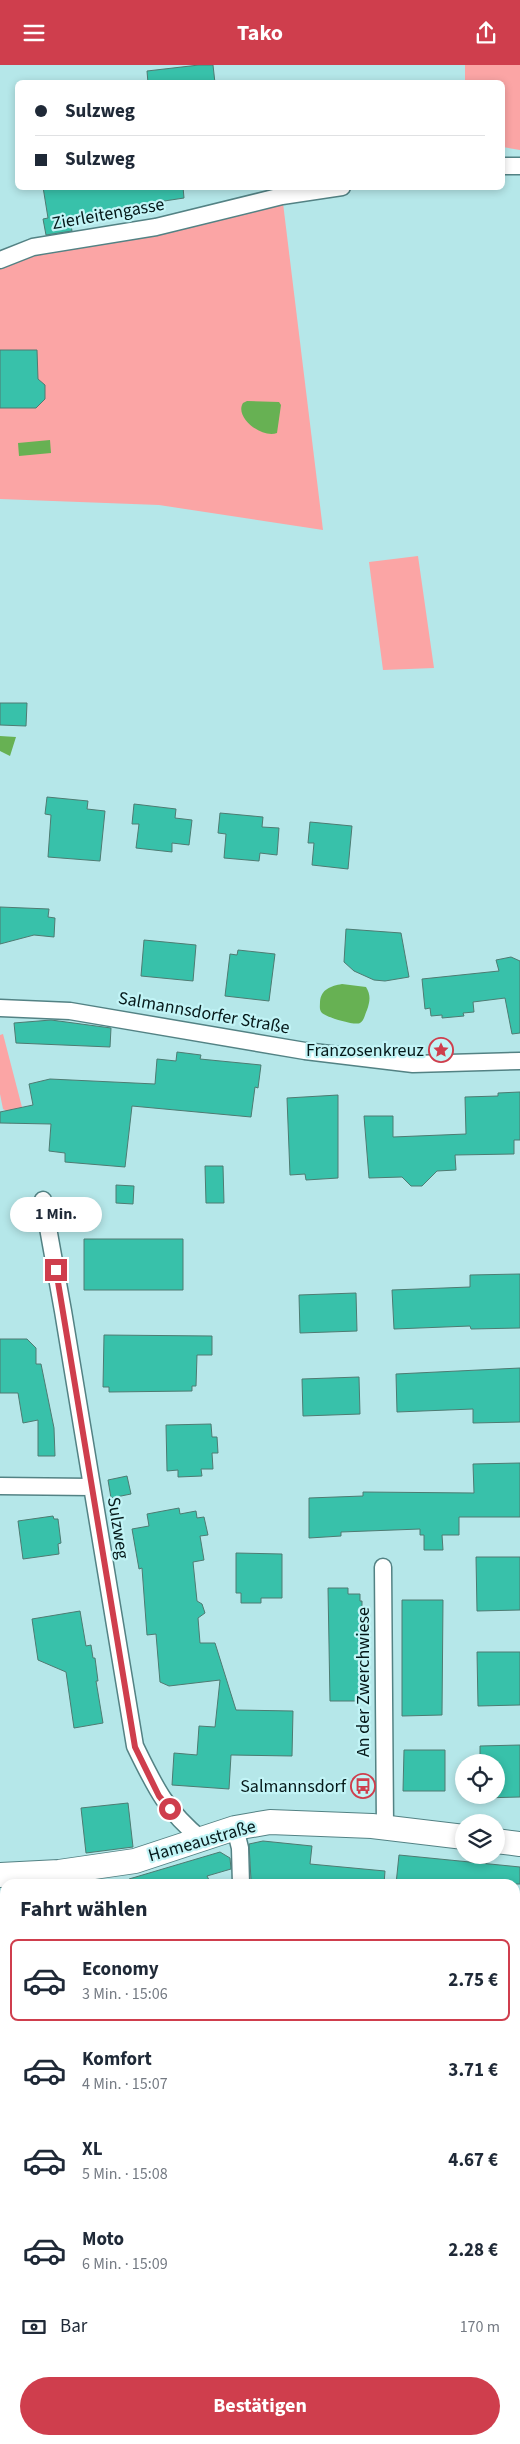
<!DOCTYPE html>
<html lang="de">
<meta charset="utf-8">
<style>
body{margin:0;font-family:"Source Sans 3",sans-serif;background:#f2f2f3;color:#1f2937;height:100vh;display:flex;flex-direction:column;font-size:19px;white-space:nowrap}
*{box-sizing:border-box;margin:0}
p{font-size:16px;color:#747a83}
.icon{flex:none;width:28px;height:28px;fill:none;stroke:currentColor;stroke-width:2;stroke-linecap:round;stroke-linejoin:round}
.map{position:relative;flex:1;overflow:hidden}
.details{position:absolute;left:0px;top:1814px;width:520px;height:566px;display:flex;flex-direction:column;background:#fff;border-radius:15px 15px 0 0;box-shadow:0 2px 8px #0003}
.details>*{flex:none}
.top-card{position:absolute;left:15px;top:15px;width:490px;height:110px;border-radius:8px;box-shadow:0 2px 8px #0003;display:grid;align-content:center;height:110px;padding:0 20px;background:#fff}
.controls{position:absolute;left:455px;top:1689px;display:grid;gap:10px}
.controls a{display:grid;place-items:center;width:50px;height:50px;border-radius:50%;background:#fff;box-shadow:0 2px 8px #0003;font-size:25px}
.end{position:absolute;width:22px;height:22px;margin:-11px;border:6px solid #cf3e4d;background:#fff;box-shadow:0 0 0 2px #fff}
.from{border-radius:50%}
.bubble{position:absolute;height:35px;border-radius:18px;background:#fff;box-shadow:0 2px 8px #0003;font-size:16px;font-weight:700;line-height:35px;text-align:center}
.top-card b{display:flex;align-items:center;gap:18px;height:48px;font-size:19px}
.top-card b+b{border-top:1px solid #e0e1e3}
.top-card i{width:12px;height:12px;background:#1f2937}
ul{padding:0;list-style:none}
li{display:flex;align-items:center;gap:15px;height:82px;margin:0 10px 8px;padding:0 10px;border:2px solid transparent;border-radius:8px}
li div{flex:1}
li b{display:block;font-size:19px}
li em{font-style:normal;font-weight:700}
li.current{border-color:#cf3e4d}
li>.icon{width:45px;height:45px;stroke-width:1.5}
h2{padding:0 20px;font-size:22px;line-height:60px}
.pay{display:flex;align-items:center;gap:12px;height:55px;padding:0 20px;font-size:19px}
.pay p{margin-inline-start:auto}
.action{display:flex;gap:10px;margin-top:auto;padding:10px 20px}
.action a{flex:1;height:58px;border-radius:30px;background:#cf3e4d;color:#fff;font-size:20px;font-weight:700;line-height:58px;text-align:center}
header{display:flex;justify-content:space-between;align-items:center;height:65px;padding:0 20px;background:#cf3e4d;color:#fff;font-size:22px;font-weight:700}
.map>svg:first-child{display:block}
.green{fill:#fba5a5}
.water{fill:#67b153}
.building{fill:#38c1aa;stroke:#4e7b72}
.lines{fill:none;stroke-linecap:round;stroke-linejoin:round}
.minor-casing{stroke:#538284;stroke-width:19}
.secondary-casing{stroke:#538284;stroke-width:26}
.minor{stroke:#fff;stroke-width:16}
.secondary{stroke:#fff;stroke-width:24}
.route{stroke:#cf3e4d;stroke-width:6}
.labels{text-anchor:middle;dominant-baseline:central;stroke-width:4.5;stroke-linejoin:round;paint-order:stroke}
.street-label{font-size:18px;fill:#051819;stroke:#c2f4f6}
.poi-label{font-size:18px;fill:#051819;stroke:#c2f4f6;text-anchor:end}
</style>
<header><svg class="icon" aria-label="menu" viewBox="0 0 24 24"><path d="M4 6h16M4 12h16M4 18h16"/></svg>Tako<svg class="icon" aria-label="share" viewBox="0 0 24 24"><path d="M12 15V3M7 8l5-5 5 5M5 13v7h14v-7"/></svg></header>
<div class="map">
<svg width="520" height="2379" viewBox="0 0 520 2379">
<rect width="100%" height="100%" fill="#b5e7e9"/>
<!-- green -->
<path class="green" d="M465,0h55v85l-17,-3 -1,-64 -37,-1z
M283,138l40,327 -164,-25 -159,-6v-231l35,-17z
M418,491l16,112 -51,2 -14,-108z
M3,969l20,77 -13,13 -3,-13 -4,-2 -3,-15v-59z"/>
<!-- water -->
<path class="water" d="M247,336l32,1 2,3 -4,28c-15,6 -43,-16 -34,-30z
M50,375l1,13 -32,3 -1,-13z
M0,671l16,1 -6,19 -10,-5z
M342,919l24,3c5,8 4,14 1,23 -2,4 -3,11 -7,13 -5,3 -34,-6 -38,-10 -3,-3 -2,-7 -2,-11 1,-13 11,-16 22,-18z"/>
<!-- building -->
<path class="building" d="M199,0h14l2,18h-67l-1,-12z
M43,122h140l1,11 -46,7v2l-10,2 -50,6 1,2 -9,2 2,12 -26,4 -3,-16 5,-1z
M0,285h37l1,29 7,6v14l-9,9h-36z
M0,638h27l-1,23 -26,-1z
M47,732l41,4 -1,8 18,2 -5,50 -52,-4 3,-42 -6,-1z
M134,739l42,5 -1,9 17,2 -3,25 -17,-2v9l-36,-4 3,-24h-7z
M220,748l43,4 -1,10 17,1 -2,27 -17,-2 -1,8 -35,-3 2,-24 -8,-1z
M310,757l42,4 -4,43 -36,-4 2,-22h-6z
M0,842l49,2 -1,8 7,1 -1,19 -20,-2 -34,9z
M346,864l55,4 8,44 -24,4 -11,-1 -20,-9 -10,-9z
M144,875l52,5 -3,36 -52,-5z
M238,885l37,4 -6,47 -44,-5 5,-42 7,1z
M511,892l9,4v72l-8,1 -7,-36 -32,4 1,10 -11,1 1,3 -22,2v-3l-11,1 -1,-8 -5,1 -3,-30 77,-8 -3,-11z
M51,955l60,8 -1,19 -94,-4 -2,-20z
M177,987l24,3 -1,4 61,6 -3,23 -3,-1 -4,30 -119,-11 -7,61 -60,-5v-9l-16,-2 2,-27 -51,-1v-11l33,-7 -4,-21 21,-5 105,5 2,-25 19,2z
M520,1027v48h-6v14l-59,1 1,15 -19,1 -15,15h-11l-9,-9 -33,1 -5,-62h29v21l73,-3 -1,-37 33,-1v-3z
M338,1030v83l-32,2 -1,-6 -15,1 -3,-77z
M205,1101h18l1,37h-18z
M116,1120l18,1 -1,18 -17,-1z
M84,1174h99v51h-99z
M520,1209v54l-49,1 -1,-3 -76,3 -2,-39 78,-3v-12z
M356,1228l1,38 -57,2 -1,-38z
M104,1270l108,1v19h-15l-1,31h-4v5l-83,1v-5h-6z
M0,1274h27l9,9v16h5l13,64 1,28h-17v-36l-15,3 -5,-30h-18z
M520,1303v54l-47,1v-14l-76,3 -1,-38z
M359,1312l1,37 -57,2 -1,-37z
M211,1359l1,13h5l1,16h-6l1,16h-12l1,7 -24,1v-7l-11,1 -1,-46z
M520,1398v54h-61v18h-17l1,15h-19v-15h-4v-6l-79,3v4l-32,2v-40l54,-2v-4l111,1 -1,-29z
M127,1411l4,18 -20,4 -3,-18z
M179,1443l1,6 16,-3 1,7 7,-1 4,18 -8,1 4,24 -11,2 4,39 5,3 3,9 -7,5 2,25h15l21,67 57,1 -1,45 -61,-1 -2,34 -57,-4 2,-32 23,2 2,-29 16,1 5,-47 -51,6 -9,-4 -4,-48 -9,1 -5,-67 -3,1 -7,-40 17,-3 -2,-12z
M53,1451l1,3h4l3,24 -3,1 1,10 -36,5 -5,-38z
M236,1488l46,1v44h-21v5h-20v-10h-5z
M476,1492h44v53l-43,1z
M328,1523h20v6h12v7h2v100h-32z
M402,1535h41l-1,115 -40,1z
M80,1546l6,35 5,-1 2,13h2l3,23h-2l7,42 -29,5 -8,-56 -28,-12 -6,-41z
M477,1587h43v53l-42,1z
M520,1680v52l-39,1v-3h15v-32h-16v-17z
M404,1685h41v41h-42z
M128,1738l5,44 -47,6 -5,-45z
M263,1776l49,5 -2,18 75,7 -1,13h-70l-63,-4 -2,-36z
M220,1787l10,6 1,11 -24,7 4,8h-81l-1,-5z
M399,1790l121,12v17h-124z"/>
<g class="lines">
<defs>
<path id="minor" d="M502,101h18
M0,195l33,-13 123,-20 126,-31 60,-9
M0,943l70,3 235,40 108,13 107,-3
M43,1135l20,111 72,435c21,43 30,63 67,94
M0,1421l91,1
M383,1502l2,260
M235,1763l5,20 1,36
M0,2266l5,-1
M515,2272l5,1
M515,2319l5,2"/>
<path id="secondary" d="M496,1776l24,3
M0,1810l59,-3 76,-11 100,-33 35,-6 102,4 92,11"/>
</defs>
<!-- minor casing -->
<use href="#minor" class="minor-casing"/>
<!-- secondary casing -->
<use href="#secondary" class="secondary-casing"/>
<!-- minor -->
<use href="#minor" class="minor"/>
<!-- secondary -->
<use href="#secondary" class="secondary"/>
</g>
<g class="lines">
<!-- route -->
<path class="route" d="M56,1205l79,477 24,49 11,13"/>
</g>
<!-- icons -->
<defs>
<symbol id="sight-ring" viewBox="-11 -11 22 22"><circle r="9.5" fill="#c2f4f6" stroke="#cf3e4d" stroke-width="1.5"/><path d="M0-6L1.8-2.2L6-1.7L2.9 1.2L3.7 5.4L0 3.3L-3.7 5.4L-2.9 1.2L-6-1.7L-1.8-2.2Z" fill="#cf3e4d"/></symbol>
<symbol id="bus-ring" viewBox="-11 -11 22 22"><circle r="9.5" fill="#c2f4f6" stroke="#cf3e4d" stroke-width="1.5"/><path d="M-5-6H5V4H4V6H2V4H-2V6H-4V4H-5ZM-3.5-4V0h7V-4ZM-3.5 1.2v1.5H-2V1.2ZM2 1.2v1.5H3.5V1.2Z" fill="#cf3e4d"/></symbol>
</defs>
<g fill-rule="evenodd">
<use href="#sight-ring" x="427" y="971" width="28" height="28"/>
<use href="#bus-ring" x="349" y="1707" width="28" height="28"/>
</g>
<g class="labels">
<!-- street labels -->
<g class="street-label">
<text transform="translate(108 149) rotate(-10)">Zierleitengasse</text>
<text transform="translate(204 948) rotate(10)">Salmannsdorfer Straße</text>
<text transform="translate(118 1463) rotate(81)">Sulzweg</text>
<text transform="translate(363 1617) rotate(-90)">An der Zwerchwiese</text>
<text transform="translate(202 1776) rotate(-16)">Hameaustraße</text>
</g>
<!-- poi labels -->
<g class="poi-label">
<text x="424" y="985">Franzosenkreuz</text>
<text x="346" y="1721">Salmannsdorf</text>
</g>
</g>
</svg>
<div class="controls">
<a><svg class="icon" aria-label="locate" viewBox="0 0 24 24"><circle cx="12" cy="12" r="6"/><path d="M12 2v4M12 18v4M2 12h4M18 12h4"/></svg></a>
<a><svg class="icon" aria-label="layers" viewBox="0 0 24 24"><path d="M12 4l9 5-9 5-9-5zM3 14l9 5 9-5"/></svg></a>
</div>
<i class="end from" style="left:170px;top:1744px"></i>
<i class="end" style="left:56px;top:1205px"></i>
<div class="bubble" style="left:10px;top:1132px;width:92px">1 Min.</div>
<div class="top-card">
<b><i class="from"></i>Sulzweg</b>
<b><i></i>Sulzweg</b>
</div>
<section class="details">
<h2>Fahrt wählen</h2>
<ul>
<li class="current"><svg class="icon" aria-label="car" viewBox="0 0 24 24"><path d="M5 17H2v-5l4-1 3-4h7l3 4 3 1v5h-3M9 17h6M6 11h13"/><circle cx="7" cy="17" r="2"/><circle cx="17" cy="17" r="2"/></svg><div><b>Economy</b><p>3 Min. · 15:06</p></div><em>2.75 €</em></li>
<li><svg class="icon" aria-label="car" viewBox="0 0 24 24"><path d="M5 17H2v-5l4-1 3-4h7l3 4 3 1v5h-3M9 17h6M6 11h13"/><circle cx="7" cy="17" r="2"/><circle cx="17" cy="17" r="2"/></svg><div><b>Komfort</b><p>4 Min. · 15:07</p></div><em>3.71 €</em></li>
<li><svg class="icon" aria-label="car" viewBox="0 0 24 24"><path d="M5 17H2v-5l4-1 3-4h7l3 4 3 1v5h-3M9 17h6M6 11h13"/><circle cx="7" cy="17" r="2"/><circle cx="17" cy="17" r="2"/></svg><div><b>XL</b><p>5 Min. · 15:08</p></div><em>4.67 €</em></li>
<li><svg class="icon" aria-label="car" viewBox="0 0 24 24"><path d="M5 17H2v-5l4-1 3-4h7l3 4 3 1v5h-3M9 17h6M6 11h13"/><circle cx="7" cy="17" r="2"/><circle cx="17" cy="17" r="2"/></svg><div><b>Moto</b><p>6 Min. · 15:09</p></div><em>2.28 €</em></li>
</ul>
<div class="pay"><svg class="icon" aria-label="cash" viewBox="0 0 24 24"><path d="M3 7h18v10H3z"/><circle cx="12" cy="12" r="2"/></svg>Bar<p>170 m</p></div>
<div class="action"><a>Bestätigen</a></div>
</section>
</div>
